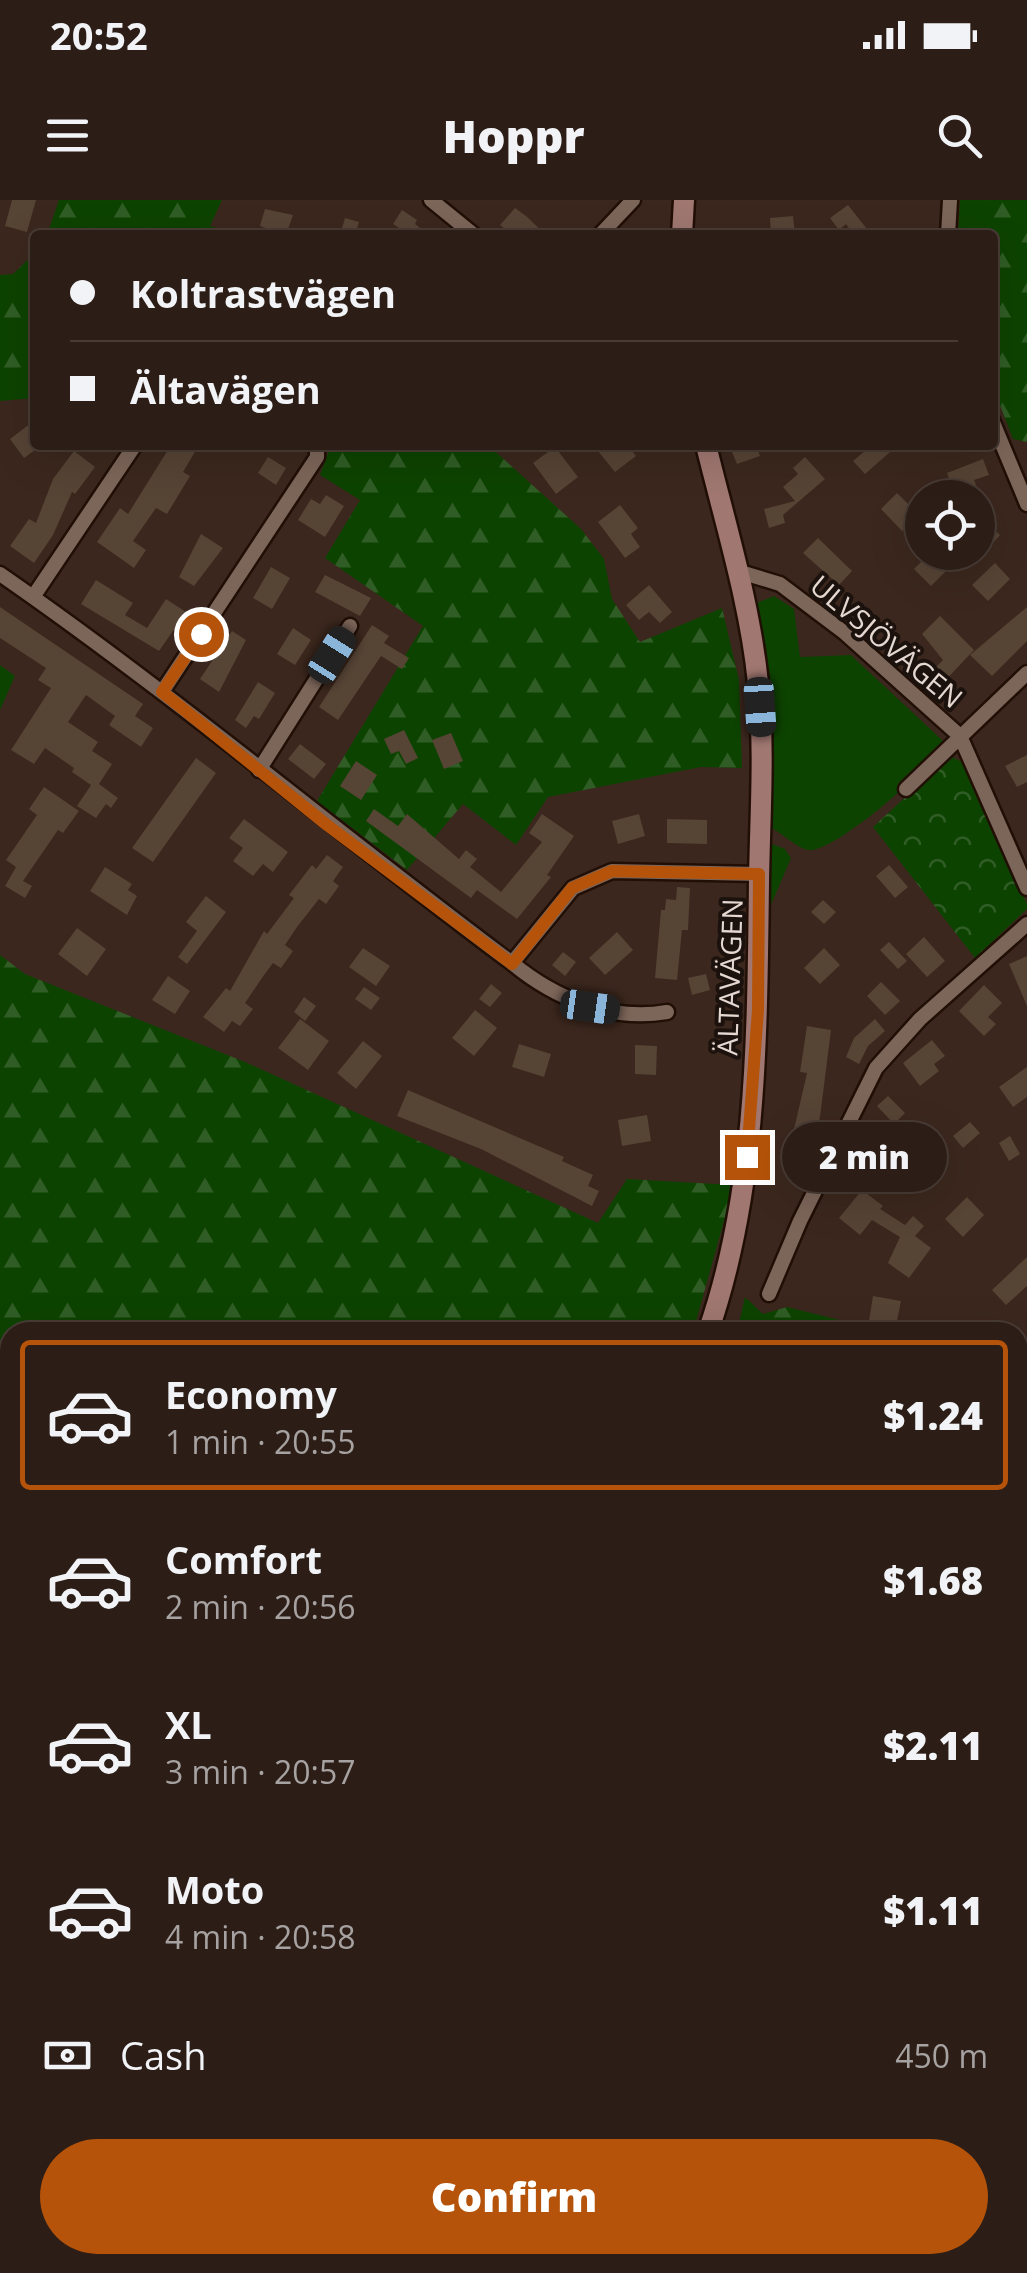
<!DOCTYPE html>
<meta charset="utf-8">
<style>
body{margin:0;font-family:"Open Sans",sans-serif;background:#34261f;color:#f1f3f6;height:100vh;display:flex;flex-direction:column;font-size:38px;white-space:nowrap}
*{box-sizing:border-box;margin:0}
p{font-size:32px;color:#a6a2a1}
.icon{flex:none;width:55px;height:55px;fill:none;stroke:currentColor;stroke-width:2;stroke-linecap:round;stroke-linejoin:round}
.map{position:relative;flex:1;overflow:hidden}
.panel{position:absolute;left:0px;top:1122px;width:1028px;height:952px;display:flex;flex-direction:column;background:#2c1d16;border-radius:30px 30px 0 0;box-shadow:0 10px 40px #0002,0 0 0 2px #483b35}
.panel>*{flex:none}
.banner{position:absolute;left:30px;top:30px;width:968px;height:220px;border-radius:10px;box-shadow:0 10px 40px #0002,0 0 0 2px #483b35;display:grid;align-content:center;height:220px;padding:0 40px;background:#2c1d16}
.tools{position:absolute;left:905px;top:280px;display:grid;gap:20px}
.tools a{display:grid;place-items:center;width:90px;height:90px;border-radius:50%;background:#2c1d16;box-shadow:0 10px 40px #0002,0 0 0 2px #483b35;font-size:50px}
.end{position:absolute;width:45px;height:45px;margin:-22px;border:12px solid #b45309;background:#fff;box-shadow:0 0 0 5px #fff}
.from{border-radius:50%}
.bubble{position:absolute;height:70px;border-radius:35px;background:#2c1d16;box-shadow:0 10px 40px #0002,0 0 0 2px #483b35;font-size:32px;font-weight:800;line-height:70px;text-align:center}
.car{position:absolute;width:30px;height:60px;margin:-30px -15px;border-radius:12px;box-shadow:0 0 8px 2px #0007;background:linear-gradient(#222 24%,#8ab4d8 0 40%,#222 0 76%,#8ab4d8 0 86%,#222 0)}
.banner b{display:flex;align-items:center;gap:35px;height:95px;font-size:38px}
.banner b+b{border-top:2px solid #483b35}
.banner i{width:25px;height:25px;background:#f1f3f6}
ul{padding:18px 0 0;list-style:none}
li{display:flex;align-items:center;gap:30px;height:150px;margin:0 20px 15px;padding:0 20px;border:5px solid transparent;border-radius:10px}
li div{flex:1}
li b{display:block;font-size:38px}
li em{font-style:normal;font-weight:800}
li.on{border-color:#b45309}
li>.icon{width:90px;height:90px;stroke-width:1.5}
.pay{display:flex;align-items:center;gap:25px;height:110px;padding:0 40px;font-size:38px}
.pay p{margin-inline-start:auto}
.action{display:flex;gap:20px;margin-top:auto;padding:20px 40px}
.action a{flex:1;height:115px;border-radius:60px;background:#b45309;color:#fff;font-size:40px;font-weight:800;line-height:115px;text-align:center}
.status{display:flex;justify-content:space-between;align-items:center;height:70px;padding:0 50px;background:#2c1d16;direction:ltr}
.status svg{height:28px;fill:currentColor}
header{display:flex;justify-content:space-between;align-items:center;height:130px;padding:0 40px;background:#2c1d16;font-size:45px;font-weight:800}
.map>svg:first-child{display:block}
.grass{fill:#0d4301}
.forest{fill:url(#forest-firs)}
.park{fill:url(#park-crowns)}
.building{fill:#564435}
.lines{fill:none;stroke-linecap:round;stroke-linejoin:round}
.minor-casing{stroke:#210f06;stroke-width:19}
.secondary-casing{stroke:#210f06;stroke-width:25}
.minor{stroke:#7c6559;stroke-width:14}
.secondary{stroke:#a07771;stroke-width:20}
.route{stroke:#b45309;stroke-width:12}
.labels{text-anchor:middle;dominant-baseline:central;stroke-width:8;stroke-linejoin:round;paint-order:stroke}
.street-label{font-size:28px;fill:#e5d8d1;stroke:#1b120e}
</style>
<div class="status"><b>20:52</b><svg viewBox="0 0 49 12"><path d="M0 12V9h3v3zM5 12V6h3v6zM10 12V3h3v9zM15 12V0h3v12zM26 1h20v11H26zM47 4h2v5h-2z"/></svg></div>
<header><svg class="icon" aria-label="menu" viewBox="0 0 24 24"><path d="M4 6h16M4 12h16M4 18h16"/></svg>Hoppr<svg class="icon" aria-label="search" viewBox="0 0 24 24"><circle cx="10" cy="10" r="6"/><path d="M15 15l6 6"/></svg></header>
<div class="map">
<svg width="1027" height="2073" viewBox="0 0 1027 2073">
<defs>
<pattern id="forest-firs" width="22" height="20" patternUnits="userSpaceOnUse" patternTransform="scale(2.5)"><rect width="22" height="20" fill="#0d4301"/><path d="M5 1l3.5 6h-7zM16 11l3.5 6h-7z" fill="#305d25"/></pattern>
<pattern id="park-crowns" width="20" height="18" patternUnits="userSpaceOnUse" patternTransform="scale(2.5)"><rect width="20" height="18" fill="#0d4301"/><path d="M2 6a3 3 0 1 1 6 0M12 15a3 3 0 1 1 6 0" fill="none" stroke="#305d25"/></pattern>
</defs>
<rect width="100%" height="100%" fill="#3b271d"/>
<!-- grass -->
<path class="grass" d="M774,396l20,13 6,48 51,-2 92,86c-10,27 -99,103 -130,109 -12,2 -28,-15 -40,-21l-2,-141 -19,-83z
M772,644l13,5 6,9 -21,49z"/>
<!-- forest -->
<path class="forest" d="M59,0h163l-12,26 30,9h-193z
M960,0h67v242l-14,-3 -20,-52 -1,-152h-34z
M35,53v145l-35,3v-126l13,-1z
M331,245h157l93,84 23,30 8,40 28,43 82,-34 17,72 3,88 -41,-1 -153,30 -32,48 -53,-41 -56,66 -90,-69 106,-175 -98,-68 35,-58 -40,-25z
M0,755l25,19 220,88 353,161 29,-44 107,6 -41,147h-683v671l-10,6z
M745,1097l18,17 24,-7 101,25h-151z
M1018,1210l9,7v856h-1027v-225l10,-6v223h1008z"/>
<!-- park -->
<path class="park" d="M0,465l15,11 -15,34z
M950,556l12,6 65,142v5l-52,49 -102,-131z"/>
<!-- building -->
<path class="building" d="M12,0h24l-9,32 -22,-6z
M848,5l19,24 -7,6h-6l-8,-11 -7,6 -9,-12z
M515,8l11,8 20,19h-34l-12,-10z
M265,9l28,6 -7,20 -26,-9z
M402,10l15,10 -2,4 14,11h-19l-17,-11z
M793,16l2,19h-24l-1,-17z
M345,18l14,4 -4,13h-15z
M35,220v30l-11,8 -14,-19z
M171,245h28l-16,27 7,4 -23,38 -11,-6 -23,33 13,9 -12,18 -37,-26 23,-34 8,6z
M593,245h34l9,11 -21,16z
M756,245l4,11 -23,8 -5,-12z
M872,245h26l-33,29 -12,-13z
M555,247l23,30 -22,17 -23,-31z
M74,251l21,16 -20,27 -3,-2 -19,43 -19,28 -24,-17 19,-27 7,4 17,-44z
M268,257l18,11 -10,17 -18,-12z
M805,257l20,22 -42,36 2,8 -16,5 -5,-19 31,-8 -12,-14 15,-13 -5,-6z
M983,259l6,16 -15,5 7,18h-25l-9,-25z
M897,293l22,22 -17,16 -21,-22z
M326,295l18,11 -19,31 -27,-17 13,-21 9,5z
M620,305l18,23 -7,6 9,13 -15,11 -27,-36z
M988,325l12,10 -9,10 -12,-11z
M201,334l22,14 -29,38 -15,-9z
M818,338l34,33 -13,14 -36,-32z
M931,352h9l12,13 -21,21 -17,-17z
M995,363l15,16 -22,22 -16,-16z
M271,367l19,11 -18,31 -19,-11z
M325,375l46,23 -11,18 -45,-24z
M96,380l37,23 -8,12 22,13 19,-29 20,13 -27,39 -78,-47z
M649,385l23,27 -12,11 -11,-11 -10,8 -13,-15z
M0,407l143,97 -8,12 18,12 -12,19 -32,-22 6,-9 -29,-21 -18,27 30,20 -6,9 20,13 -13,20 19,14 -7,10 -5,-4 -10,14 -19,-12 14,-21 -19,-13 2,-4 -29,-20 -11,16 -23,-14 40,-62 -13,-8 8,-12 -46,-30z
M1027,407v34l-35,35 -22,-21z
M940,416l34,34 -34,36 -12,-11 15,-15 -21,-26z
M372,425l17,11 -5,7 25,15 -7,11 -21,-13 -43,64 -19,-13z
M293,428l18,12 -16,25 -18,-11z
M232,431l14,9 -27,52 -19,-13z
M258,482l17,11 -16,26 -5,-3 -8,12 -11,-8z
M404,530l14,28 -12,6 -7,-13 -8,3 -7,-15z
M451,533l12,28 -19,8 -12,-29z
M300,544l26,20 -12,15 -26,-20z
M1027,555v27l-10,5 -12,-21z
M196,558l20,15 -63,89 -21,-14z
M356,561l21,14 -16,25 -21,-14z
M44,587l35,24 -16,22 -5,-3 -35,51 9,5 -7,12 -20,-12 11,-19 -10,-7 31,-45 -8,-6z
M374,609l24,17 9,-12 52,45 7,-9 11,9 -7,8 31,25 41,-50 -13,-9 13,-19 32,22 -27,39 4,2 -34,42 -40,-29 -6,8 -105,-77z
M639,614l6,22 -27,8 -6,-23z
M244,619l44,33 -15,20 -10,-8 -10,12 -20,-15 10,-13 -14,-10z
M667,619l40,1v24l-40,-1z
M327,655l16,12 -10,14 6,5 -13,18 -7,-5 -22,28 -12,18 8,6 -12,17 -8,-5 -9,12 -19,28 8,6 -13,17 -8,-5 -8,11 -21,-15 23,-29 4,3 34,-60 3,3 27,-36 -5,-3 23,-30 4,4z
M889,665l19,22 -13,11 -19,-22z
M105,667l27,17 -4,6 9,6 -10,19 -37,-24z
M677,687l13,1 -2,42h-6l-5,50 -22,-2 6,-68h4l1,-11 10,1z
M206,696l20,16 -39,52 -9,-7 19,-26 -11,-9z
M823,700l13,12 -12,12 -13,-12z
M77,728l29,21 -19,27 -29,-22z
M617,732l16,18 -28,25 -16,-17z
M924,737l21,24 -18,16 -21,-23z
M889,742l18,19 -9,8 -18,-19z
M363,748l27,18 -14,20 -27,-19z
M824,748l16,17 -20,19 -16,-16z
M563,752l13,10 -11,14 -13,-11z
M1027,756v50l-18,-42z
M706,774l4,16 -18,5 -4,-17z
M168,776l22,15 -15,23 -23,-14z
M881,782l19,19 -15,14 -18,-19z
M491,784l11,9 -12,14 -11,-8z
M984,785l18,18 -14,14 8,7 -12,12 -25,-25z
M364,787l16,11 -9,12 -16,-11z
M304,797l12,9 -11,15 -11,-9z
M475,810l22,18 -23,28 -22,-18z
M300,819l29,22 -21,29 -30,-22z
M875,819l10,12 -17,15 -9,18 -13,-7 8,-19z
M807,826l24,4 -11,87 -11,40 -20,-6 18,-78 -7,-1z
M932,840l13,16 -11,8 5,7 -19,15 -17,-23z
M363,841l19,15 -26,33 -19,-16z
M519,844l32,10 -7,23 -32,-10z
M635,845l22,1 -1,29 -21,-1z
M1027,867v30l-14,10 -14,-20z
M408,890l156,67 -2,4 31,14 -5,11 11,5 -7,15 -111,-57 -84,-33z
M888,896l17,17 -11,11 -17,-18z
M647,915l4,26 -29,5 -4,-26z
M970,922l10,11 -17,15 -10,-12z
M913,932l17,19 -13,12 8,9 -16,14 -25,-28z
M1010,936l10,18 -11,7 -10,-18z
M862,990l21,16 -3,3 25,16 8,-9 11,10 -9,10 16,12 -22,30 -21,-15 12,-26 -28,-17 -12,15 -21,-17z
M967,997l17,18 -21,22 -18,-18z
M1027,1057v29l-21,19 -14,-15z
M873,1096l28,5 -5,25 -27,-5z"/>
<g class="lines">
<defs>
<path id="minor" d="M431,0l43,35
M600,35l33,-35
M948,35l2,-35
M992,220l35,84
M737,371l43,13 65,49 115,103 67,152
M0,374c176,122 340,261 512,389l61,-75 39,-17 147,3
M33,397l102,-152
M162,492l155,-235v-12
M259,570l91,-144
M906,589l121,-116
M512,763c42,35 99,59 155,49
M769,1094l31,-73 76,-153 44,-49 107,-95"/>
<path id="secondary" d="M682,35l2,-35
M706,245c19,78 44,158 52,238 7,66 2,131 1,198 -2,150 -1,308 -51,451
M0,1817l10,-6"/>
</defs>
<!-- minor casing -->
<use href="#minor" class="minor-casing"/>
<!-- secondary casing -->
<use href="#secondary" class="secondary-casing"/>
<!-- minor -->
<use href="#minor" class="minor"/>
<!-- secondary -->
<use href="#secondary" class="secondary"/>
</g>
<g class="lines">
<!-- route -->
<path class="route" d="M201,434l-39,58 165,133 185,139 60,-76 40,-17 147,3 -1,136 -11,147"/>
</g>
<g class="labels">
<!-- street labels -->
<g class="street-label">
<text transform="translate(887 441) rotate(40)">ULVSJÖVÄGEN</text>
<text transform="translate(729 777) rotate(-88)">ÄLTAVÄGEN</text>
</g>
</g>
</svg>
<div class="tools">
<a><svg class="icon" aria-label="locate" viewBox="0 0 24 24"><circle cx="12" cy="12" r="6"/><path d="M12 2v4M12 18v4M2 12h4M18 12h4"/></svg></a>
</div>
<i class="end from" style="left:201px;top:434px"></i>
<i class="end" style="left:747px;top:957px"></i>
<div class="bubble" style="left:782px;top:922px;width:165px">2 min</div>
<i class="car" style="left:332px;top:455px;rotate:32deg"></i>
<i class="car" style="left:760px;top:507px;rotate:176deg"></i>
<i class="car" style="left:590px;top:807px;rotate:98deg"></i>
<div class="banner">
<b><i class="from"></i>Koltrastvägen</b>
<b><i></i>Ältavägen</b>
</div>
<section class="panel">
<ul>
<li class="on"><svg class="icon" aria-label="car" viewBox="0 0 24 24"><path d="M5 17H2v-5l4-1 3-4h7l3 4 3 1v5h-3M9 17h6M6 11h13"/><circle cx="7" cy="17" r="2"/><circle cx="17" cy="17" r="2"/></svg><div><b>Economy</b><p>1 min · 20:55</p></div><em>$1.24</em></li>
<li><svg class="icon" aria-label="car" viewBox="0 0 24 24"><path d="M5 17H2v-5l4-1 3-4h7l3 4 3 1v5h-3M9 17h6M6 11h13"/><circle cx="7" cy="17" r="2"/><circle cx="17" cy="17" r="2"/></svg><div><b>Comfort</b><p>2 min · 20:56</p></div><em>$1.68</em></li>
<li><svg class="icon" aria-label="car" viewBox="0 0 24 24"><path d="M5 17H2v-5l4-1 3-4h7l3 4 3 1v5h-3M9 17h6M6 11h13"/><circle cx="7" cy="17" r="2"/><circle cx="17" cy="17" r="2"/></svg><div><b>XL</b><p>3 min · 20:57</p></div><em>$2.11</em></li>
<li><svg class="icon" aria-label="car" viewBox="0 0 24 24"><path d="M5 17H2v-5l4-1 3-4h7l3 4 3 1v5h-3M9 17h6M6 11h13"/><circle cx="7" cy="17" r="2"/><circle cx="17" cy="17" r="2"/></svg><div><b>Moto</b><p>4 min · 20:58</p></div><em>$1.11</em></li>
</ul>
<div class="pay"><svg class="icon" aria-label="cash" viewBox="0 0 24 24"><path d="M3 7h18v10H3z"/><circle cx="12" cy="12" r="2"/></svg>Cash<p>450 m</p></div>
<div class="action"><a>Confirm</a></div>
</section>
</div>
